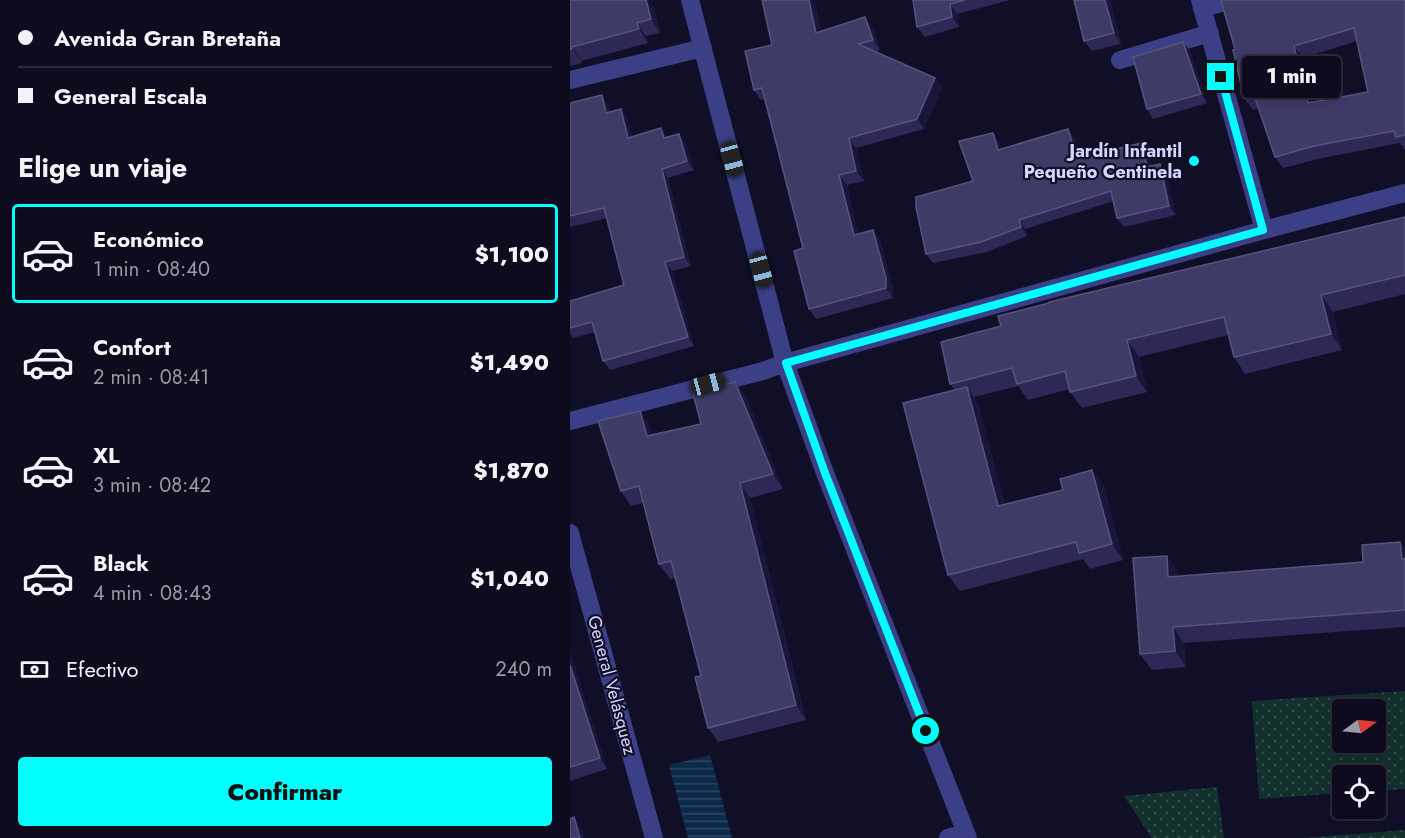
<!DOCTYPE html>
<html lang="es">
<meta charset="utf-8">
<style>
body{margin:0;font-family:Jost,sans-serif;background:#1b192a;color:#f1f3f6;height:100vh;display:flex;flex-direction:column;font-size:22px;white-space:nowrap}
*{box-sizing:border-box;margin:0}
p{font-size:20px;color:#9a9ba4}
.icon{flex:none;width:33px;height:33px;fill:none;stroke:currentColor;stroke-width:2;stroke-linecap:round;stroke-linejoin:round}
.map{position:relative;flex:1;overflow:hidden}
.drawer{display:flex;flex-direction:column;background:#0d0b1d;width:570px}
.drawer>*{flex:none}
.hud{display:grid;align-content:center;height:132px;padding:0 18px;background:#0d0b1d}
.needle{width:39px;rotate:75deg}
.buttons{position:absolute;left:762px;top:699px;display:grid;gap:12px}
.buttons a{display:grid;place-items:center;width:54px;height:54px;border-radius:6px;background:#0d0b1d;box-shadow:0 3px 15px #0003,0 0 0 2px #2d2b3b;font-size:30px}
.end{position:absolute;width:27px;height:27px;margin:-14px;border:8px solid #01fffe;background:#111;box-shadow:0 0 0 3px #111}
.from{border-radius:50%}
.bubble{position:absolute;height:42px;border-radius:6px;background:#0d0b1d;box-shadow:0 3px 15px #0003,0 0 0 2px #2d2b3b;font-size:20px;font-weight:800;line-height:42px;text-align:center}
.car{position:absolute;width:18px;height:36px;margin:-18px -9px;border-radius:8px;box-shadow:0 0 4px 2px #0007;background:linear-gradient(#222 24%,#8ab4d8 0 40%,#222 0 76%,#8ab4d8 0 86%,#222 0)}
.hud b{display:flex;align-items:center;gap:21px;height:57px;font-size:22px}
.hud b+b{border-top:2px solid #2d2b3b}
.hud i{width:15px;height:15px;background:#f1f3f6}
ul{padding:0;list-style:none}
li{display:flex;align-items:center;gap:18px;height:99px;margin:0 12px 9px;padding:0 6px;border:3px solid transparent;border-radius:6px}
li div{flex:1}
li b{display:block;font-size:22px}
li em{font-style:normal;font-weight:800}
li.current{border-color:#01fffe}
li>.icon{width:54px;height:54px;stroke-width:1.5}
h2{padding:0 18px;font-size:27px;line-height:72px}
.pay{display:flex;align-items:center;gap:15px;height:66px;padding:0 18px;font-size:22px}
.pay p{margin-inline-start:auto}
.action{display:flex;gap:12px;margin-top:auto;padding:12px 18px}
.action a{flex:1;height:69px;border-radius:6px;background:#01fffe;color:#111;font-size:24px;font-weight:800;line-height:69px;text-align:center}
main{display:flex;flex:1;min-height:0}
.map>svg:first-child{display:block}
.grass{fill:url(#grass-dots);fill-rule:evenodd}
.water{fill:url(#water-rules)}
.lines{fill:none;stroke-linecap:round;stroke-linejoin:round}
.minor{stroke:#3a3f86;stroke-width:18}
.wall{fill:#2d2855;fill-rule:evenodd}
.shaded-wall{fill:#1a163b}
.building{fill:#3f3b67;stroke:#56537f;stroke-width:1.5;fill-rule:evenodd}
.route{stroke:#01fffe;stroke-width:8}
.poi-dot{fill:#01fffe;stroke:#110f27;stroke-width:2}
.labels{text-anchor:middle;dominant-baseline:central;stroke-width:4.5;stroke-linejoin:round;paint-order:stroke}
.poi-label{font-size:18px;font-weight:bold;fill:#d5d5ff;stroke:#110f27;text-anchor:end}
.street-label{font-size:18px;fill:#d5d5ff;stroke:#110f27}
</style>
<main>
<section class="drawer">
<div class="hud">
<b><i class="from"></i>Avenida Gran Bretaña</b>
<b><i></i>General Escala</b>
</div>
<h2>Elige un viaje</h2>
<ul>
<li class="current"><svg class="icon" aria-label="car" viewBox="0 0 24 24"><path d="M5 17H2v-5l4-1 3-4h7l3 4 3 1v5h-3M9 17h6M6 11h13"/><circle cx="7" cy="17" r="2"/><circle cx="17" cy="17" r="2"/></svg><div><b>Económico</b><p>1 min · 08:40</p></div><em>$1,100</em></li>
<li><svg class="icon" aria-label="car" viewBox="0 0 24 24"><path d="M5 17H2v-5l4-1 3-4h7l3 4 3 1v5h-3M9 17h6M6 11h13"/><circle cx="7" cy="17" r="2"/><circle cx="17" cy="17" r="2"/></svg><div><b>Confort</b><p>2 min · 08:41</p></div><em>$1,490</em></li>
<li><svg class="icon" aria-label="car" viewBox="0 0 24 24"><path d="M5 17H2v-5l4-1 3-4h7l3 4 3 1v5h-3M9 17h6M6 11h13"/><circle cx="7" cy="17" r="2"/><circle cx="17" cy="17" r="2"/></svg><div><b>XL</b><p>3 min · 08:42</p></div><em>$1,870</em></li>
<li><svg class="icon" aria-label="car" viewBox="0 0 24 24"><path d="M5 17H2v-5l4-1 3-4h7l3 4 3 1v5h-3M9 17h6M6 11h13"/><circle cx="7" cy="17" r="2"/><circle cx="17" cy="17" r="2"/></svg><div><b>Black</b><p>4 min · 08:43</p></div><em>$1,040</em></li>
</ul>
<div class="pay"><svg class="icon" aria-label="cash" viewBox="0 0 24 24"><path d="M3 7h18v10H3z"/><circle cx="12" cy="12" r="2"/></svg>Efectivo<p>240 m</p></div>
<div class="action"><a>Confirmar</a></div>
</section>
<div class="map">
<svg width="835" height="838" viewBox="0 0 835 838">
<defs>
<pattern id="grass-dots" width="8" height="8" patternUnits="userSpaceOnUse" patternTransform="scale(1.5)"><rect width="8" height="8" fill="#12312d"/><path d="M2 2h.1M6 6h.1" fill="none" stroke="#344e4c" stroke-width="1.8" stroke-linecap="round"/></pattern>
<pattern id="water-rules" width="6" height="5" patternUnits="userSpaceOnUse" patternTransform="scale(1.5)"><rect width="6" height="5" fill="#0c2949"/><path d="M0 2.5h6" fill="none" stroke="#2e4764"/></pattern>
</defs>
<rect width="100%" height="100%" fill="#110f27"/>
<!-- grass -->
<path class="grass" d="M835,691v98l-29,2v-15h-34v17l-83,6 -7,-98zM772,710h34v32h-34z
M647,787l7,51h-72l-28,-42z
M835,830v8h-102z"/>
<!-- water -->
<path class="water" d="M140,755l22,83h-44l-19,-73z"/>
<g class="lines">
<!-- minor -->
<path class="minor" d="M120,0l95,363 40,110 143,365
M630,0l64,230
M632,8l30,-8
M550,60l90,-27
M0,80l133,-32
M0,421l193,-50 22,-8 479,-133 141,-37
M0,533l84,305
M378,838l18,-5"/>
</g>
<!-- wall -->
<path class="wall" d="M0,0l84,8 6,25 -14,3 2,7 -67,18 1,2 -12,3z
M244,0l7,32 44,-15 7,10 8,23 -5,2 60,26 7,10 -18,41 -68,19 8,33 -17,4 11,49 22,6 13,48v10l-77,21 -7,-10 -6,-61 -39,-149 -3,1 -7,-10 18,-45z
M343,0h97l-53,14 2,13 -34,10 -8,-10z
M540,0l11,44 -29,7 -8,-10z
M835,0v149h-1l-4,-6 -78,15 -39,10 -8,-11 -16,-49 -6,2 -9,-12 -9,-49zM787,41l11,51 -55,10 -10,-44z
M620,51l17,52 -54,16 -6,-10z
M0,103l38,1 2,8 17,6 5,19h36l18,6 8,27 -26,8 23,88 -19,5 22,75 -84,24 -7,-9 -8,-29 -22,6 -3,-4v-33l54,-16 -17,-67 -37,9z
M423,133l6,9 2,7 74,-11 6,19 67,-5 3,14 9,-2 6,9 10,42 -52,12 -7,-9 -3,-17 -89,28 2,7 -40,16 -54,11 -7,-9 47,-73z
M835,217v77l-72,18 9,38 -97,24 -11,-17 -6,-22 -89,22 8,35 -65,16 -12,-16v-3l-42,11 -10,-14 -44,11 4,7 27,101 99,-19 19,74 -33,9 -7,-10 -123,32 -12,-16 7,-185 -5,-6z
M165,382l11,15 37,92 -33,9 56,222 -88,22 -10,-14 -7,-52 -25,-98 -6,1 -11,-15 -16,-61 -12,3 -10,-15 19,-80 10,15 2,8 49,-10z
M830,542l5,7v78l-221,16 2,24 -34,3 -12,-16 38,-82v4l185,-14z
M0,652l37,117 -37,12z"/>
<!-- shaded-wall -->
<path class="shaded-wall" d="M72,0h6l6,8 6,25 -9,-14z
M239,0h5l9,44 -7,-11z
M535,0h5l11,44 -7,-11z
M380,4l7,10 2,13 -7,-10z
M295,17l7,10 8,23 -7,-10z
M67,23l9,13 2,7 -9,-14z
M613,42l7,9 17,52 -6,-9z
M724,46l9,12 13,57 -8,-12z
M2,47l9,14 1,2 -10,-14z
M365,78l7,10 -18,41 -7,-10z
M32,95l6,9 4,18 -6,-9z
M51,109l6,9 7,29 -6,-9z
M91,128l7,9 -4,1z
M498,129l7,9 9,29 -7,-9z
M423,133l6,9 5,17 -6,-9z
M109,134l7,9 8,27 -7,-9z
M279,138l7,10 8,33 -8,-10z
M572,143l6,9 5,24 -6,-9z
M590,164l6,9 10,42 -7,-9z
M92,169l6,9 23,88 -7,-9z
M269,175l8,10 14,60 -7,-10z
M449,220l6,9 2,7 -6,-9z
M303,230l7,10 13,48v10l-7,-10z
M95,262l7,9 22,75 -6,-9z
M751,295l12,17 9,38 -11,-16z
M557,340l12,17 8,35 -11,-16z
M165,382l11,15 37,92 -10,-15z
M397,387l11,17 32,119 -12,-17z
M70,411l10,15 7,24 -10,-14z
M522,470l12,16 19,74 -11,-16z
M170,483l10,15 56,222 -10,-15z
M830,542l5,7v15l-3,-5z
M597,556l11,16 2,21 -12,-16z
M603,627l11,16 2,24 -11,-16z
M0,652l37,117 -7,-11 -30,-93z
M4,817l8,12 3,9h-5z"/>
<!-- building -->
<path class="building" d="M0,0h76l5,19 -14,4 2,6 -67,18v2l-2,1z
M192,0h47l7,33 49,-16 8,23 -15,4 77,34 -18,41 -68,19 7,33 -17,4 15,60 19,-5 13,48v10l-77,21 -15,-58 9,-3 -41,-160 -8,2 -9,-39 27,-6z
M343,0h52l-15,4 2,13 -35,10z
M504,0h31l9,33 -30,8z
M653,0h182v135l-9,2 -2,-6 -80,15 -39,11 -21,-62 -10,3 -11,-48 2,-1 -14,-48zM784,28l14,64 -60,11 -14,-57z
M613,42l18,52 -54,15 -14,-52z
M32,95l4,18 15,-4 7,29 33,-10 3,10 15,-4 8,27 -25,8 22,88 -19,5 23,75 -85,24 -11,-39 -22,6v-27l54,-16 -20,-77 -34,8v-113z
M498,129l9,29 65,-15 5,24 13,-3 9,42 -52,12 -6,-27 -92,29 2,7 -40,15 -55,12 -10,-47v-10l57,-16 -14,-40 34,-8 5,17z
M835,217v58l-84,20 10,39 -97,23 -10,-40 -97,23 9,36 -66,16 -5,-21 -48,13 -5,-16 -62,16 -9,-42 60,-16 -3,-10 51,-13v-1z
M165,382l38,92 -33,9 56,222 -88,23 -13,-51 6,-1 -30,-115 -12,3 -20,-78 -18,5 -23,-70 42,-10 7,25 54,-12 -8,-31z
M397,387l31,119 65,-16 -3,-11 32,-9 20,74 -33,9 -3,-11 -128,33 -45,-172z
M830,542l2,17h3v51l-232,17 2,24 -35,3 -7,-96 34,-2 1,21 195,-15 -1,-17z
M0,665l30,93 -30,9z
M4,817l6,21h-10v-19z"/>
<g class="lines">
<!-- route -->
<path class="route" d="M356,731l-101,-258 -39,-110 477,-133 -42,-153"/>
</g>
<!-- markers -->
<circle class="poi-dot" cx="624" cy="161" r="6"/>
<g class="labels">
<!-- poi labels -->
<g class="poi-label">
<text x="612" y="151">Jardín Infantil<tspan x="612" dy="21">Pequeño Centinela</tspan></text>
</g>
<!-- street labels -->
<g class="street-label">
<text transform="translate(42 685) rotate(75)">General Velásquez</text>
</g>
</g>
</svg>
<div class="buttons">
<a><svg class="needle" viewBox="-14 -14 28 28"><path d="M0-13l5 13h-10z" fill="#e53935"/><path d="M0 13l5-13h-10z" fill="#9a9ba4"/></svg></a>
<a><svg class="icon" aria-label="locate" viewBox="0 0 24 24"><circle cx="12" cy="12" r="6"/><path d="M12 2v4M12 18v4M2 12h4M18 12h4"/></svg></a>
</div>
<i class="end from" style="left:356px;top:731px"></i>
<i class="end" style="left:651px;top:77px"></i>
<div class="bubble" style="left:672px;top:56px;width:99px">1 min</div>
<i class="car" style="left:162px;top:159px;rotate:165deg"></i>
<i class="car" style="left:191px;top:270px;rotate:165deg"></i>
<i class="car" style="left:138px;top:384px;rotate:75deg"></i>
</div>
</main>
